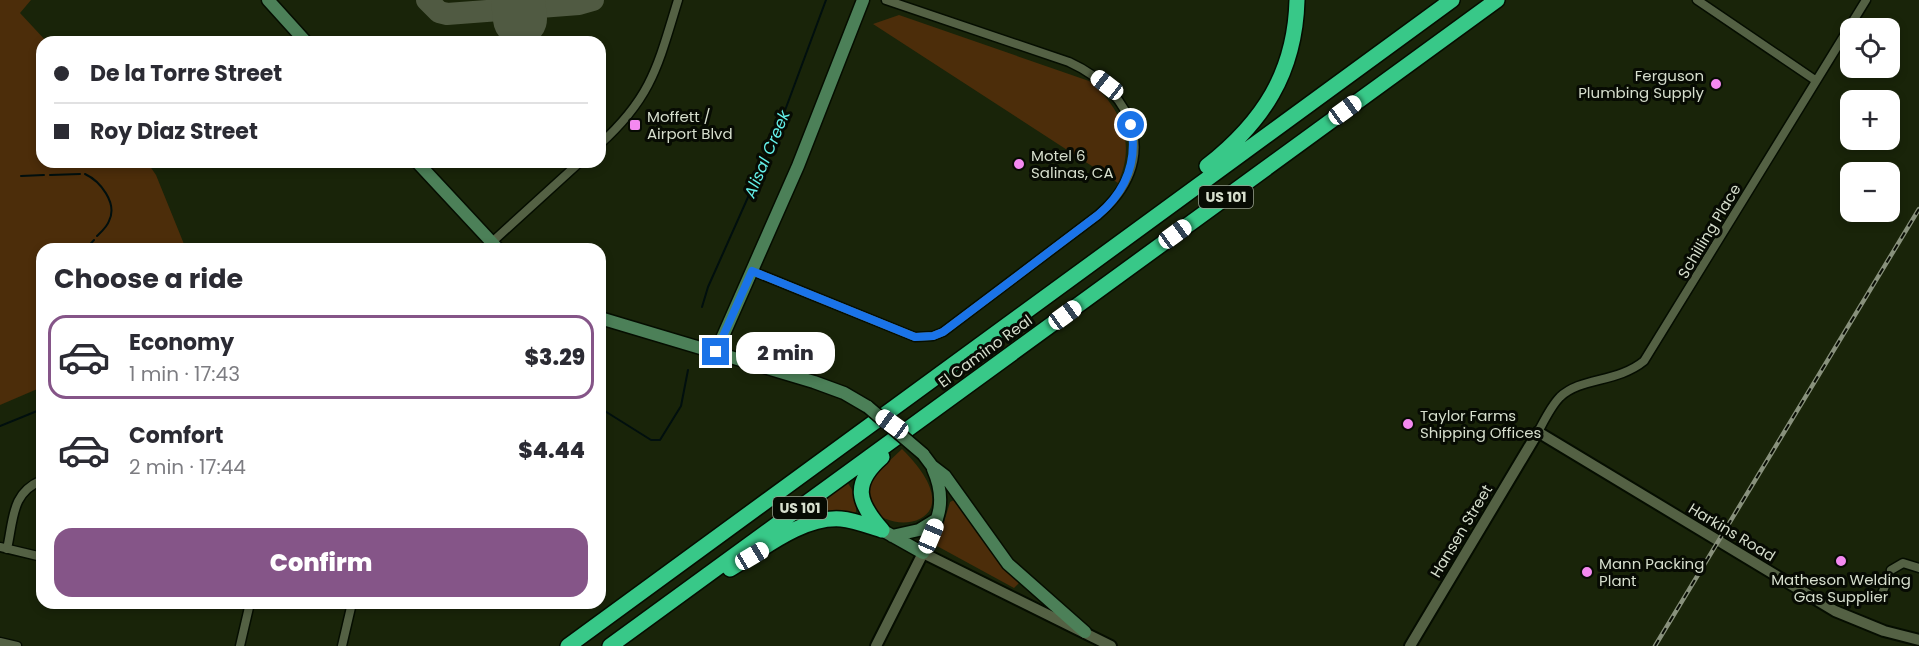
<!DOCTYPE html>
<meta charset="utf-8">
<style>
body{margin:0;font-family:Poppins,sans-serif;background:#f7f7f7;color:#2b2b33;height:100vh;display:flex;flex-direction:column;font-size:22px;white-space:nowrap}
*{box-sizing:border-box;margin:0}
p{font-size:20px;color:#7c7c81}
.icon{flex:none;width:33px;height:33px;fill:none;stroke:currentColor;stroke-width:2;stroke-linecap:round;stroke-linejoin:round}
.map{position:relative;flex:1;overflow:hidden}
.details{position:absolute;left:36px;top:243px;width:570px;height:366px;display:flex;flex-direction:column;background:#fff;border-radius:18px;box-shadow:0 3px 9px #0003}
.details>*{flex:none}
.top-card{position:absolute;left:36px;top:36px;width:570px;height:132px;border-radius:18px;box-shadow:0 3px 9px #0003;display:grid;align-content:center;height:132px;padding:0 18px;background:#fff}
.controls{position:absolute;left:1840px;top:18px;display:grid;gap:12px}
.controls a{display:grid;place-items:center;width:60px;height:60px;border-radius:12px;background:#fff;box-shadow:0 3px 9px #0003;font-size:30px}
.end{position:absolute;width:27px;height:27px;margin:-14px;border:8px solid #1a73e8;background:#fff;box-shadow:0 0 0 3px #fff}
.from{border-radius:50%}
.bubble{position:absolute;height:42px;border-radius:18px;background:#fff;box-shadow:0 3px 9px #0003;font-size:20px;font-weight:800;line-height:42px;text-align:center}
.car{position:absolute;width:18px;height:36px;margin:-18px -9px;border-radius:8px;box-shadow:0 0 4px 2px #0007;background:linear-gradient(#fff 24%,#345 0 40%,#fff 0 76%,#345 0 86%,#fff 0)}
.top-card b{display:flex;align-items:center;gap:21px;height:57px;font-size:22px}
.top-card b+b{border-top:2px solid #e1e1e2}
.top-card i{width:15px;height:15px;background:#2b2b33}
ul{padding:0;list-style:none}
li{display:flex;align-items:center;gap:18px;height:84px;margin:0 12px 9px;padding:0 6px;border:3px solid transparent;border-radius:18px}
li div{flex:1}
li b{display:block;font-size:22px}
li em{font-style:normal;font-weight:800}
li.active{border-color:#855588}
li>.icon{width:54px;height:54px;stroke-width:1.5}
h2{padding:0 18px;font-size:27px;line-height:72px}
.action{display:flex;gap:12px;margin-top:auto;padding:12px 18px}
.action a{flex:1;height:69px;border-radius:18px;background:#855588;color:#fff;font-size:24px;font-weight:800;line-height:69px;text-align:center}
.map>svg:first-child{display:block}
.green{fill:#4c2d0a}
.lines{fill:none;stroke-linecap:round;stroke-linejoin:round}
.stream{stroke:#010f0e;stroke-width:2}
.taxiway{stroke:#505a42;stroke-width:22}
.runway{stroke:#505a42;stroke-width:54}
.minor-casing{stroke:#050d00;stroke-width:11}
.tertiary-casing{stroke:#050d00;stroke-width:14}
.secondary-casing{stroke:#050d00;stroke-width:15}
.motorway-casing{stroke:#050d00;stroke-width:18}
.minor{stroke:#546144;stroke-width:8}
.tertiary{stroke:#546144;stroke-width:10}
.secondary{stroke:#4c8058;stroke-width:12}
.motorway{stroke:#38c888;stroke-width:15}
.rail-casing{stroke:#88917c;stroke-width:4.5}
.rail{stroke:#070b03;stroke-width:2;stroke-dasharray:7;stroke-linecap:butt}
.secondary-bridge-casing{stroke:#050d00;stroke-width:15;stroke-linecap:butt}
.secondary-bridge{stroke:#4c8058;stroke-width:12}
.route{stroke:#1a73e8;stroke-width:8}
.poi-dot{fill:#f489f0;stroke:#070b03;stroke-width:2}
.labels{text-anchor:middle;dominant-baseline:central;stroke-width:6;stroke-linejoin:round;paint-order:stroke}
.shield{fill:#070b03;stroke:#989f90;stroke-width:1.5}
.shield-label{font-size:14px;font-weight:bold;fill:#d6decd}
.poi-label{font-size:15px;fill:#d6decd;stroke:#070b03;text-anchor:start}
.street-label{font-size:15px;fill:#d6decd;stroke:#070b03}
.water-label{font-size:16px;font-style:italic;fill:#64f1ea;stroke:#070b03}
</style>
<div class="map">
<svg width="1919" height="646" viewBox="0 0 1919 646">
<rect width="100%" height="100%" fill="#192409"/>
<!-- green -->
<path class="green" d="M0,0h31l-11,13 27,29h-5v120h105l9,13 30,74h-144v138l-42,18z
M899,15l190,66c33,27 47,62 29,102l-245,-159z
M902,449c91,90 -54,93 -34,32z
M847,482c8,11 12,20 8,33l-69,13z
M956,499l63,84 -5,5 -77,-42 13,-44z"/>
<g class="lines">
<!-- stream -->
<path class="stream" d="M85,174c15,7 33,29 24,47 -2,6 -8,11 -12,15
M50,175l30,-1
M21,176l23,-1
M86,249l8,-9
M702,307l6,-20 69,-155 49,-132
M600,408l51,32h9l21,-34 7,-36
M0,426l42,-17"/>
<!-- taxiway -->
<path class="taxiway" d="M427,0l12,12 8,2 132,-10 14,-4"/>
<!-- runway -->
<path class="runway" d="M518,0l2,19"/>
<defs>
<path id="minor" d="M1697,0l118,80
M600,144c52,-47 58,-79 78,-144
M491,243l89,-81
M752,271l163,66 18,-1 10,-4 155,-117c63,-53 39,-122 -29,-153l-183,-62
M1538,432c6,-11 13,-26 22,-35 21,-20 57,-14 84,-36l222,-361
M0,547l42,10
M7,549c7,-31 4,-56 35,-69
M1891,570l12,-7 16,5
M1880,598l6,-14
M240,603l9,2
M0,642l17,4
M240,646l10,-43
M342,646l10,-43"/>
<path id="tertiary" d="M876,646l47,-93 188,93
M1410,646l128,-214 297,179 49,20 35,9"/>
<path id="secondary" d="M268,0l38,42
M417,162l81,87
M600,318l214,64 30,11 24,14
M716,352l82,-186 65,-166
M923,454l9,12 13,10 63,88 77,68
M882,530l41,23c14,-32 25,-50 10,-84
M892,536l27,-6 18,-11"/>
<path id="motorway" d="M1207,166c56,-44 88,-93 90,-166
M882,530c-24,-27 -31,-46 0,-73
M730,569c32,-19 72,-53 111,-50 13,1 28,7 41,11
M568,646l884,-646
M610,646l887,-646"/>
</defs>
<!-- minor casing -->
<use href="#minor" class="minor-casing"/>
<!-- tertiary casing -->
<use href="#tertiary" class="tertiary-casing"/>
<!-- secondary casing -->
<use href="#secondary" class="secondary-casing"/>
<!-- motorway casing -->
<use href="#motorway" class="motorway-casing"/>
<!-- minor -->
<use href="#minor" class="minor"/>
<!-- tertiary -->
<use href="#tertiary" class="tertiary"/>
<!-- secondary -->
<use href="#secondary" class="secondary"/>
<!-- motorway -->
<use href="#motorway" class="motorway"/>
<defs>
<path id="rail" d="M1655,646l264,-437"/>
</defs>
<!-- rail casing -->
<use href="#rail" class="rail-casing"/>
<!-- rail -->
<use href="#rail" class="rail"/>
<defs>
<path id="secondary-bridge" d="M868,407l55,47"/>
</defs>
<!-- secondary-bridge casing -->
<use href="#secondary-bridge" class="secondary-bridge-casing"/>
<!-- secondary-bridge -->
<use href="#secondary-bridge" class="secondary-bridge"/>
</g>
<g class="lines">
<!-- route -->
<path class="route" d="M716,352l36,-81 163,66 18,-1 10,-4 155,-117c28,-24 40,-53 33,-90"/>
</g>
<!-- markers -->
<g class="poi-dot">
<circle cx="1716" cy="84" r="6"/>
<rect x="629" y="119" width="12" height="12" rx="3"/>
<circle cx="1019" cy="164" r="6"/>
<circle cx="1408" cy="424" r="6"/>
<circle cx="1841" cy="561" r="6"/>
<circle cx="1587" cy="572" r="6"/>
</g>
<g class="labels">
<!-- shield labels -->
<g class="shield">
<rect x="1199" y="186" width="54" height="22" rx="4.5"/>
<rect x="773" y="497" width="54" height="22" rx="4.5"/>
</g>
<g class="shield-label">
<text x="1226" y="197">US 101</text>
<text x="800" y="508">US 101</text>
</g>
<!-- poi labels -->
<g class="poi-label">
<text x="1704" y="75" text-anchor="end">Ferguson<tspan x="1704" dy="17">Plumbing Supply</tspan></text>
<text x="647" y="116">Moffett /<tspan x="647" dy="17">Airport Blvd</tspan></text>
<text x="1031" y="155">Motel 6<tspan x="1031" dy="17">Salinas, CA</tspan></text>
<text x="1420" y="415">Taylor Farms<tspan x="1420" dy="17">Shipping Offices</tspan></text>
<text x="1599" y="563">Mann Packing<tspan x="1599" dy="17">Plant</tspan></text>
<text x="1841" y="579" text-anchor="middle">Matheson Welding<tspan x="1841" dy="17">Gas Supplier</tspan></text>
</g>
<!-- street labels -->
<g class="street-label">
<text transform="translate(1709 231) rotate(-59)">Schilling Place</text>
<text transform="translate(985 351) rotate(-36)">El Camino Real</text>
<text transform="translate(1461 531) rotate(-59)">Hansen Street</text>
<text transform="translate(1732 532) rotate(31)">Harkins Road</text>
</g>
<!-- water labels -->
<g class="water-label">
<text transform="translate(767 154) rotate(-67)">Alisal Creek</text>
</g>
</g>
</svg>
<div class="controls">
<a><svg class="icon" aria-label="locate" viewBox="0 0 24 24"><circle cx="12" cy="12" r="6"/><path d="M12 2v4M12 18v4M2 12h4M18 12h4"/></svg></a>
<a>+</a>
<a>−</a>
</div>
<i class="end from" style="left:1131px;top:125px"></i>
<i class="end" style="left:716px;top:352px"></i>
<div class="bubble" style="left:736px;top:332px;width:99px">2 min</div>
<i class="car" style="left:1107px;top:85px;rotate:308deg"></i>
<i class="car" style="left:1345px;top:110px;rotate:54deg"></i>
<i class="car" style="left:1175px;top:234px;rotate:54deg"></i>
<i class="car" style="left:1065px;top:315px;rotate:54deg"></i>
<i class="car" style="left:892px;top:424px;rotate:306deg"></i>
<i class="car" style="left:931px;top:536px;rotate:23deg"></i>
<i class="car" style="left:752px;top:556px;rotate:59deg"></i>
<div class="top-card">
<b><i class="from"></i>De la Torre Street</b>
<b><i></i>Roy Diaz Street</b>
</div>
<section class="details">
<h2>Choose a ride</h2>
<ul>
<li class="active"><svg class="icon" aria-label="car" viewBox="0 0 24 24"><path d="M5 17H2v-5l4-1 3-4h7l3 4 3 1v5h-3M9 17h6M6 11h13"/><circle cx="7" cy="17" r="2"/><circle cx="17" cy="17" r="2"/></svg><div><b>Economy</b><p>1 min · 17:43</p></div><em>$3.29</em></li>
<li><svg class="icon" aria-label="car" viewBox="0 0 24 24"><path d="M5 17H2v-5l4-1 3-4h7l3 4 3 1v5h-3M9 17h6M6 11h13"/><circle cx="7" cy="17" r="2"/><circle cx="17" cy="17" r="2"/></svg><div><b>Comfort</b><p>2 min · 17:44</p></div><em>$4.44</em></li>
</ul>
<div class="action"><a>Confirm</a></div>
</section>
</div>
